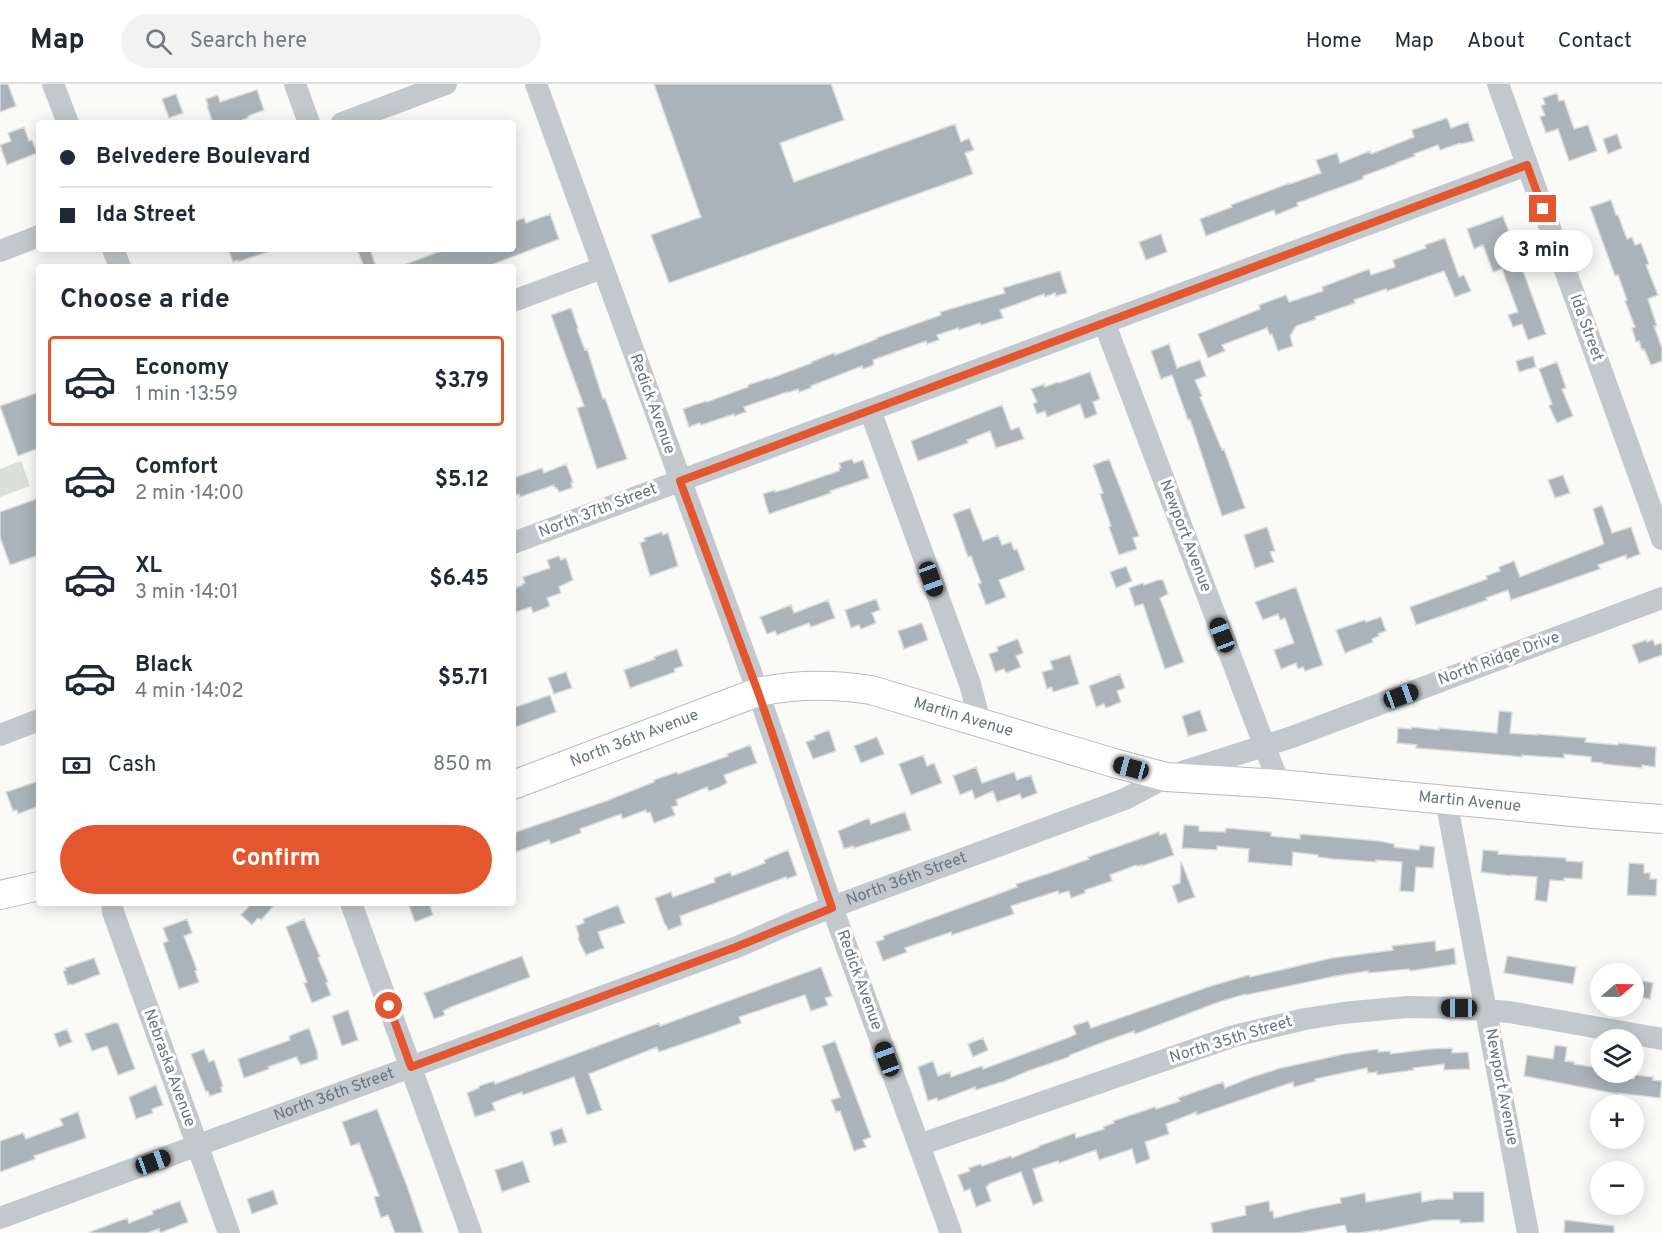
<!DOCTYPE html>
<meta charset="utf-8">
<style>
body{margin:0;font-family:Overpass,sans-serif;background:#f2f2f3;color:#1f2937;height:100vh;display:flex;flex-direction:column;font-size:22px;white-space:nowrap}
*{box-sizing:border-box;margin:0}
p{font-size:20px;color:#747a83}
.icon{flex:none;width:33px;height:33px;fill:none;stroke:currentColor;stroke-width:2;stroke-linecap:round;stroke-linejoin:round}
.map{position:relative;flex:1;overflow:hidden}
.side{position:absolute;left:36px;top:180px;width:480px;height:642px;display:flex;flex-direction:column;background:#fff;border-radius:6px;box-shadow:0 3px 15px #0003}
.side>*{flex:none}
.guide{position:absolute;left:36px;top:36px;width:480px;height:132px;border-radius:6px;box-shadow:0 3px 15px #0003;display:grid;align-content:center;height:132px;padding:0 24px;background:#fff}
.needle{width:39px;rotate:70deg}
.fabs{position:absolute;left:1590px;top:879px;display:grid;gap:12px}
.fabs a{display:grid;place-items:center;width:54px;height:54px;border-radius:50%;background:#fff;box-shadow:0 3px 15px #0003;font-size:30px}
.end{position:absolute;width:27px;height:27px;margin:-14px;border:8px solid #e4572e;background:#fff;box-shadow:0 0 0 3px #fff}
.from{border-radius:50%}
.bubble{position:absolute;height:42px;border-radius:21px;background:#fff;box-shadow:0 3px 15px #0003;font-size:20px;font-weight:700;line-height:42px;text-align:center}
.car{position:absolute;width:18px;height:36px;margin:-18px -9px;border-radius:8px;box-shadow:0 0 4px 2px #0007;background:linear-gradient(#222 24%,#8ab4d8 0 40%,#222 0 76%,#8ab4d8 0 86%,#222 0)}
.guide b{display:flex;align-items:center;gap:21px;height:57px;font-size:22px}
.guide b+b{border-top:2px solid #e0e1e3}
.guide i{width:15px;height:15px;background:#1f2937}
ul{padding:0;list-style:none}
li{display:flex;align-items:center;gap:18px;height:90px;margin:0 12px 9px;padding:0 12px;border:3px solid transparent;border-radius:6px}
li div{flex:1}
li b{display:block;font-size:22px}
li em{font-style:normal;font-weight:700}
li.active{border-color:#e4572e}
li>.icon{width:54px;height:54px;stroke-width:1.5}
h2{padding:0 24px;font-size:27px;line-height:72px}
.pay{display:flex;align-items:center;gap:15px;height:66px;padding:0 24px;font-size:22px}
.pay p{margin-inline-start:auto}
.button{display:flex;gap:12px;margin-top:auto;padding:12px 24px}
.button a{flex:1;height:69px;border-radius:36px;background:#e4572e;color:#fff;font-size:24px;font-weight:700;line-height:69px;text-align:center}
header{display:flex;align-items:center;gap:36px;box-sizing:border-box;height:84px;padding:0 30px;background:#fff;border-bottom:2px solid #e0e1e3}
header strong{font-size:28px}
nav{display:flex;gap:33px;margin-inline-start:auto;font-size:21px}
.search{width:420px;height:54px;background:#f2f2f3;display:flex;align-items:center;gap:15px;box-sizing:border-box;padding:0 21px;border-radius:33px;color:#747a83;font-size:22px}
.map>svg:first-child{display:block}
.green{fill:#dadfd7}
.building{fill:#aab3b9;stroke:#dcdcda;stroke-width:1.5}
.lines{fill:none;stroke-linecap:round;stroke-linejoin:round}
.major-casing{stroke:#b5babe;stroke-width:30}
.minor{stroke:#c3c8cc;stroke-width:22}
.major{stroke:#fff;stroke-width:28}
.route{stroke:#e4572e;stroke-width:8}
.labels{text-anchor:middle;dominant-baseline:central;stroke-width:6;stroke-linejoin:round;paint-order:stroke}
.street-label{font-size:16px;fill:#657683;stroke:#fff}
</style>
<header>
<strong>Map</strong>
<div class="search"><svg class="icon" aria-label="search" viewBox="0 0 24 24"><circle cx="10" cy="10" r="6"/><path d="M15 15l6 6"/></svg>Search here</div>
<nav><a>Home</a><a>Map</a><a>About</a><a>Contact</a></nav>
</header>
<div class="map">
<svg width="1662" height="1149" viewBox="0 0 1662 1149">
<rect width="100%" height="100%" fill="#fafaf8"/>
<!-- green -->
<path class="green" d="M21,377l9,25 -30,11v-28z"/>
<!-- building -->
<path class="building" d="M0,0h8l8,22 -16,6z
M654,0h177l13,36 -64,23 14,39 161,-58 6,18 8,-4 5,12 -9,3 8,21 -304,109 -18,-48 50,-18z
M257,6l7,20 -16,6v2l-14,5h-21l-6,-17h1l-2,-7 12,-4 2,7z
M1557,9l2,8 5,-1 10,29 14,-4 9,26 -28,10 -11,-32 -12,4 -6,-16 5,-2 -4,-9 4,-2 -2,-6z
M176,10l7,19 -14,5 -7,-19z
M1447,34l4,10 17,-6 6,19 -13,3 -1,-1 -20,7 -2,-5 -24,9 1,2 -19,7v1l-33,12v3l-66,24 1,3 -22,9 -2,-5 -68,26 -6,-17 32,-12 -1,-2 59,-22v1l31,-11 -5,-13 21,-7 3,10 30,-12 1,3 43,-17 -2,-7z
M24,43l5,14 3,-1 5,13 -30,12 -7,-20 11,-4 -3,-8z
M1617,50l5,14 -14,6 -5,-15z
M1611,116l5,15h2l9,24 5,-2 3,8 6,-2 8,21 -3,1 12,30 -10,4 9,27h-3l8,22v13l-11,4 -7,-16 -2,1 -3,-9 -3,1 -4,-14 3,-1 -10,-26 2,-1 -9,-25 -3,1 -25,-69z
M550,130l9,25 -73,28h-85v-1l45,-17h67v-27l11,-4 2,5z
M1503,132l43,118 -18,6 -6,-16 -9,3 -5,-12 10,-3 -16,-43 -9,3 -10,-27 -9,4 -7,-20z
M1161,150l6,18 -21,8 -7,-18z
M1445,154l14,39 5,-2 7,16 -16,6 -11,-26 -57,20 -1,-2 -32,11 1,3 -40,14 1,2 -20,7 -6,10 3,10 -15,5 -6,-17 -2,1 -3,-7 -45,17 3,6 -17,7 -10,-24 62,-25 -1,-4 27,-10 3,7 34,-11 -1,-4 47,-18 2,6 24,-8 -2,-7 33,-12 -1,-3z
M228,165h42v2l-32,11v-2l-5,2z
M357,165h13l6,18h-12z
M1060,187l7,22 -11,3 -1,-3 -10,4 -1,-3 -44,16 3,8 -22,7 -1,-2 -21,7 -1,-2 -21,7 2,5 -12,4 -1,-3 -53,19 1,5 -11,4 -1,-3 -51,20v2l-12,4 -1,-3 -11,4v-1l-43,15 2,5 -12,4v-2l-33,11 -1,-2 -11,4 -6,-18 23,-8 1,1 41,-15v-2l21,-7v1l43,-16 -1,-1 23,-9 1,2 42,-16 -1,-1 65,-23 -1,-3 65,-19 -2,-5z
M571,224l7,20 -1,1 8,21 2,-1 16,50 2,-1 22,61 -30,10 -20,-61 7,-2 -33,-91z
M1169,260l8,24 23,-8 6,16 -11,4 7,16 -2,1 22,53 2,-1 21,59 -23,8 -32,-97 -2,1 -16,-45 -11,4 -10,-28z
M1533,272l3,11 -17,5 -3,-11z
M1557,278l9,26 -4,1 11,27 -16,7 -8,-17 3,-2 -13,-35z
M1090,288l10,27 -7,3 4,12 -12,5 -5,-15 -33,13 -2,-6 -8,3 -4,-10 4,-2 -6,-13 13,-5 1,3 13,-5 1,1z
M39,308v56l-21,8 -18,-50z
M1002,321l9,25 8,-3 5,12 -28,9 -6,-17 -23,9 1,3 -50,18 -7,-20z
M852,375l2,4 9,-3 6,18 -39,13 1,2 -62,21 -6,-20 12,-4v2l11,-3 53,-18v-3h2l-2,-5z
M1109,375l30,77 -6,2 4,11 -18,6 -10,-28 2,-1 -11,-32 3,-1 -10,-28z
M566,380l7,18 -2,1 1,5 -13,4 -2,-4h-2l-1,-3 -34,12 -1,-3 -6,2v-18l29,-10 2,5z
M1563,391l7,18 -15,5 -7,-18z
M39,414v57l-29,10 -10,-28v-25z
M1602,421l10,28 19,-6 9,27 -13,5 -1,-4 -28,10 2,4 -89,31 -3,-10 -22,8 1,2 -71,25 -6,-18 77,-28 -1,-3 14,-5 -1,-4 15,-6 6,16 84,-33 -11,-35z
M970,424l13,33 15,-6 4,10 9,-3 3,8 3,-1 8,21 -26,10 7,17 -20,8 -8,-21 3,-1 -10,-27 -3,1 -15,-43z
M1267,443l8,24 -5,1 4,10 -19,6 -11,-33z
M662,448l1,3 5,-2 10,33 -28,10 -10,-33 5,-2 -1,-3z
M559,472l2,4 5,-2 7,22 -14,7 2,6 -14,5 3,8 -17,7 -2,-6 -18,6v-24l10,-4 -1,-1 3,-1 -2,-6 27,-9 -3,-8z
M1126,482l6,15 -16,7 -6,-16z
M1158,496h5l5,14 -8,4 24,64 -19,7 -22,-65 -8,2 -6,-18 14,-5 1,2z
M1296,503l27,78 -18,6 -2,-4 -5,2 -2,-6 -15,6 -7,-19 20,-7 -9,-25 -5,2 -2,-6 -15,6 -8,-18z
M876,515l4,11 -8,3 4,10 -15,6 -2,-4 -8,3 -6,-18z
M828,516l7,18 -24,9 -2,-4 -32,12 -2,-4 -8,3 -7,-17 31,-12 3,8z
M1381,533l5,14 -8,3 1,2 -7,3 1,3 -28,11 -9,-23 29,-10 1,2z
M922,539l6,17 -24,9 -6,-18z
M1018,555l5,14 -7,3 5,11 -15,6 -2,-4 -9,3 -6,-18 9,-3 -1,-4z
M1646,556l1,2 6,-2 2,5 7,-2v12l-23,8 -7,-18z
M677,565l6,17 -9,3 1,3 -45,16 -6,-18 31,-11 -1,-2z
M1070,571l9,29 -26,8 -1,-5 -5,2 -5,-17 11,-3 -3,-8z
M566,588l6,16 -18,6 -6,-16z
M1120,590l5,14 -8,3 4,11 -15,6 -2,-4 -8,3 -7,-21z
M550,611l6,17 -43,16v-20z
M1200,626l7,21 -19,5 -6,-20z
M1499,627l13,1 -2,21 27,2v-1l49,4 -1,4 33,3v-2l38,4 -1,20 -13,-2v3l-39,-4v-1l-12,-1v-5l-27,-3v4l-42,-3v2l-20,-2 -86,-7 1,-3 -20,-2 1,-15 13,1 1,-2 27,3v-2l58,5z
M829,646l7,21 -23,8 -7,-17 9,-3 -1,-3z
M877,653l7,17 -23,9 -7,-17z
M750,661l7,18 -33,12 3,8 -7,4 -11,4 -2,-4 -31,13 2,5 -6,2 3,8 -21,8 -4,-11 -3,1 -1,-3 -24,9 -1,-5 -41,15 1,4 -30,11 -2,-4 -33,12 -3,-8v-11l93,-32 48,-19v-2l23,-8 1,2 50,-18 -1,-2z
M923,671l4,11 7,-3 8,20 -31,12 -12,-31z
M976,683l6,16 32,-11 3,8 14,-5 6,18 -15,6 -2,-5 -23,8 -4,-11 -18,8 -3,-9 -12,5 -7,-19z
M39,697v25l-21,8 -1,-4 -4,1 -7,-19z
M905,728l6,18 -57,18 -1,-2 -9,3 -6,-18 31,-13 2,6z
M1184,741l15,1v5l26,1 1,-4 45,4v4l29,3v-5l79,7 15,3v3l25,3 1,-5 15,2 -2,21 -17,-1 -2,25 -14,-1 2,-29 -26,-2v2l-43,-3 -15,-2v-2l-25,-3 -1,14 -44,-4 1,-13 -32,-3v4l-35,-2z
M1159,748l1,3 6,-2 8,22 -32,11v-1l-5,1 -1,-1 -26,10 2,6 -27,9v3l-14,5 -2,-7 -10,3 -1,-3 -47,15 3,8 -62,21 -1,-3 -46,16 2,4 -24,9 -7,-19 8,-3 -1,-3 134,-49 -1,-3 34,-11 39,-14 -1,-2z
M788,766l9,25 -10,4 -1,-2 -106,39 2,9 -14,5 -2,-5h-1l-10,-27 16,-6 2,5 42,-15 -1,-4 16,-6 2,4 33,-13 -1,-3z
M1483,766l15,1v3l68,4v3l17,1 -1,17 -18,-1v3l-14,-1 -3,22 -12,-2 2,-23 -26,-2v1l-30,-4z
M1181,777l14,36 -17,6 -6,-17 8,-3z
M1629,779l15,1v9h6v6h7l-1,17 -29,-1z
M252,819h24l-15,17 -3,-2 -6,7 -11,-10z
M408,819h21l4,12 -18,7z
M618,821l7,18 -27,9 6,16 -18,7 -8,-16 1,-3 -3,-10 8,-3 -1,-4z
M187,835l5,14 -8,3 13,34 -2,1 4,11 -20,7 -16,-46 5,-2 -5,-13z
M304,835l16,38 -2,1 10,24 -2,1 5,12 -19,8 -8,-20 3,-1 -21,-55z
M1435,857l1,10 18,-3 2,16 -46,7 -1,-2 -41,4v-2l-32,5 -90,19 -1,-1 -29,9 -81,31 -1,-3 -28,10 -36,14 -1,2 -41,14 -23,10 -29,9 -1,-3 -37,14 -1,-3 -9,3 -10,-34 15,-6 5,15 12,-4 1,5 31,-11 1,3 87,-32 6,-3 -3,-8 15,-5 3,7 9,-3 111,-39 38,-11 1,2 82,-19 61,-8 -1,-4z
M522,872l8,21 -79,30 -8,4 2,4 -11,4 -10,-26z
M1507,872l69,11 -3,17 -69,-11z
M94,874l6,16 -28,11 -1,-1 -3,1 -5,-14 3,-1 -1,-2z
M821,883l11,29 -7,2 3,7 -17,6 -6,-16 -66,22 2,6 -27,10 -55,19 -2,-5 -68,27 13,36 -15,5 -13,-38 -51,18 -1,-3 -30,11 3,7 -20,7 -8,-24 12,-5v-2l15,-5 1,3 164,-61 1,3z
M1634,895l19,4 -3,16 -16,-3z
M348,926l10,30 -16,6 -10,-30z
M114,939h4l17,46 -17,6 -11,-29 -15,5 -7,-17z
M309,944l9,26h-1l1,5 -17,6 -5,-8 -28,10 1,2 -25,9 -6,-19 52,-19 -1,-4z
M67,945l5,13 -13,5 -5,-13z
M983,954l5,12 -15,7 -5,-13z
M835,957l36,96 -8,3 3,7 -12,4 -14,-40 -4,1 -5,-12 9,-3 -18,-51z
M1555,961l12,2 -2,14 9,1v2l26,4v4h5v2l29,5 1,-4 18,2v3l9,1 -2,17 -42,-5v1l-94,-18 3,-21 26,4z
M1452,964v5l16,-1 2,17 -26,1v-6l-31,4 1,2 -37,5v-3l-9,1 -1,-5 -52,11 1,2 -22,6 -1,-5 -96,33 -1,-3 -30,12 3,10 -24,8 5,17 -14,5 -4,-15 -33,11 -3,-10 -37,13 -1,-2 -25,8 10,32 -10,4 -12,-33 -33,12 1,1 -3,2 5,14 -15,6 -6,-18 -6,2 -6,-16 12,-4 -1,-3 12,-4 1,2 29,-10 1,2 27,-11v-1l36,-13 1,5 28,-9 -1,-2 11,-4 -1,-2 42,-14 1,2 24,-8 -2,-3 45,-16 2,6 27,-11 29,-9 63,-14 34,-5v3l12,-1v3l40,-5z
M204,965l5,13 5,-2 9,26 -2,1 1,5 -12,4 -2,-5 -2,1 -15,-38z
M156,1001l7,20 -11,4 1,4 -17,6 -7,-22z
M377,1025l30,77 16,47h-28l-7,-18 -7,3 -7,-21 5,-1 -20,-53 -8,3 -9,-24z
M78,1028l8,26 -52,18 1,3 -35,13v-31l23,-8 3,6 37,-14 -3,-6z
M562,1044l5,14 -13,4 -4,-14z
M523,1077l7,21 -28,10 -7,-22z
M273,1106l5,14 -26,10 -5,-15z
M1421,1108l1,10 15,-3h16v-7h31v30l-24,1v-3h-27l-54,11v-1l-19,3h-13l-2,-8 -46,8h-86l-2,-10 35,-8 -1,-9 24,-5 1,10h3l1,7 36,-9 31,-6 -1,-5 25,-5 1,9z
M180,1117l8,21 -28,11 -1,-4 -12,4h-56l-1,-1 37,-14 2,5 24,-9 -1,-3z
M1565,1136l49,6v7h-50z"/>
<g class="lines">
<defs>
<g id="major">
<path id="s2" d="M513,701l245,-93c37,-8 75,-8 113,-2l243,73 52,14 113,7 315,30 68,5"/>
<path d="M0,811l39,-9"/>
</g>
</defs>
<!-- major casing -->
<use href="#major" class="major-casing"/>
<!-- minor -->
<g class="minor">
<path d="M53,0l15,39"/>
<path d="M295,0l14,39"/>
<path d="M536,0l222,608 74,215 119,326"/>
<path d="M1498,0l164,455"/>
<path d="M342,39l104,-39"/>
<path d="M113,165l7,18"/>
<path d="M0,167l39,-15"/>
<path d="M513,217l89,-33"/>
<path d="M1104,238l175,462"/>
<path d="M870,326l100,274 10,38"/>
<path d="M513,459l1014,-378"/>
<path d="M0,651l39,-15"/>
<path d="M1446,716l82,433"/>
<path d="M112,819l1,9 116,321"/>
<path d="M351,819l120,330"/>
<path d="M919,1061l315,-109 71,-17 38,-6 64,-6 52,1 50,4 153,27"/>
<path id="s1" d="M0,1134l737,-271 57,-25 38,-15 293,-108 41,-22 126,-40 370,-139"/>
</g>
<!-- major -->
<use href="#major" class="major"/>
</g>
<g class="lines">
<!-- route -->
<path class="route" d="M389,922l22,61 325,-120 96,-39 -74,-216 -78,-211 847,-316 16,44"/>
</g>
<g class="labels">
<!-- street labels -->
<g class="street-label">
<text transform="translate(1586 244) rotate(70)">Ida Street</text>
<text transform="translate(652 320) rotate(70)">Redick Avenue</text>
<text transform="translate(598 427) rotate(-21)">North 37th Street</text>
<text transform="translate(1185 452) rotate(69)">Newport Avenue</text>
<text transform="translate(1499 575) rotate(-20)">North Ridge Drive</text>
<text stroke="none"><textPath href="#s2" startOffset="472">Martin Avenue</textPath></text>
<text stroke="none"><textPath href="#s2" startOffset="130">North 36th Avenue</textPath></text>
<text stroke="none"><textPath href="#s2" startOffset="988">Martin Avenue</textPath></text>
<text stroke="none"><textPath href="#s1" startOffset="968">North 36th Street</textPath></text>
<text transform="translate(859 896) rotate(70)">Redick Avenue</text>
<text transform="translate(1231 956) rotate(-17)">North 35th Street</text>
<text transform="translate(169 984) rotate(70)">Nebraska Avenue</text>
<text transform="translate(1501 1003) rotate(79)">Newport Avenue</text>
<text stroke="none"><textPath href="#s1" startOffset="356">North 36th Street</textPath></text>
</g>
</g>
</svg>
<div class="fabs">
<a><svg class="needle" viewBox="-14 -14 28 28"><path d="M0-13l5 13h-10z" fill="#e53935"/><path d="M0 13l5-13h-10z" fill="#747a83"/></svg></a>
<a><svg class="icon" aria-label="layers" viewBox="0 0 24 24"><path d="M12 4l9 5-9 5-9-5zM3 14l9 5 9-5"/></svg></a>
<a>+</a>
<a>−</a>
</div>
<i class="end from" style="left:389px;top:922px"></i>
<i class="end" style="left:1543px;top:125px"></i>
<div class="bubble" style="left:1494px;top:146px;width:99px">3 min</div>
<i class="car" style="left:931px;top:495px;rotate:160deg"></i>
<i class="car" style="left:1222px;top:551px;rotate:339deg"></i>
<i class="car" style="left:1401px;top:612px;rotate:70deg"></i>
<i class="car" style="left:1131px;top:684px;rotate:285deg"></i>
<i class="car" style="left:1459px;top:924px;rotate:270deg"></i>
<i class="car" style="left:887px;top:975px;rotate:340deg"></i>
<i class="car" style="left:153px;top:1078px;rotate:70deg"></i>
<div class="guide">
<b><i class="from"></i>Belvedere Boulevard</b>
<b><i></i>Ida Street</b>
</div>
<section class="side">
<h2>Choose a ride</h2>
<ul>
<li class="active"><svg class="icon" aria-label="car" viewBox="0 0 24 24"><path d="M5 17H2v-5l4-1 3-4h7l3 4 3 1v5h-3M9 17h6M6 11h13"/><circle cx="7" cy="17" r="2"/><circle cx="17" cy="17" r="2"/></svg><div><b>Economy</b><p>1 min · 13:59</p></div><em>$3.79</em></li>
<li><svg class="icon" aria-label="car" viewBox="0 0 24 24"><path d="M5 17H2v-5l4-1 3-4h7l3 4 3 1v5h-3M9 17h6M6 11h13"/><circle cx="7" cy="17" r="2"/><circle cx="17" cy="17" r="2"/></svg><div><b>Comfort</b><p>2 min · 14:00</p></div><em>$5.12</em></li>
<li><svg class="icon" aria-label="car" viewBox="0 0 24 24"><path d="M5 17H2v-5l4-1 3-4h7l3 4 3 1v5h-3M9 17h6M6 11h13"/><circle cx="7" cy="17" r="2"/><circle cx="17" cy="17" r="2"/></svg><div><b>XL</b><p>3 min · 14:01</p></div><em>$6.45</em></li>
<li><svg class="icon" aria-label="car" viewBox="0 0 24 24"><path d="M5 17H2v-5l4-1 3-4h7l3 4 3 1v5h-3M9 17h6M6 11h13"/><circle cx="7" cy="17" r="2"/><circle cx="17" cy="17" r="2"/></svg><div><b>Black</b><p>4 min · 14:02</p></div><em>$5.71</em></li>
</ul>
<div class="pay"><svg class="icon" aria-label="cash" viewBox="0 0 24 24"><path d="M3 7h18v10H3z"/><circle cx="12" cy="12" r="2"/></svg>Cash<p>850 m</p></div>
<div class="button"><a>Confirm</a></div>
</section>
</div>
